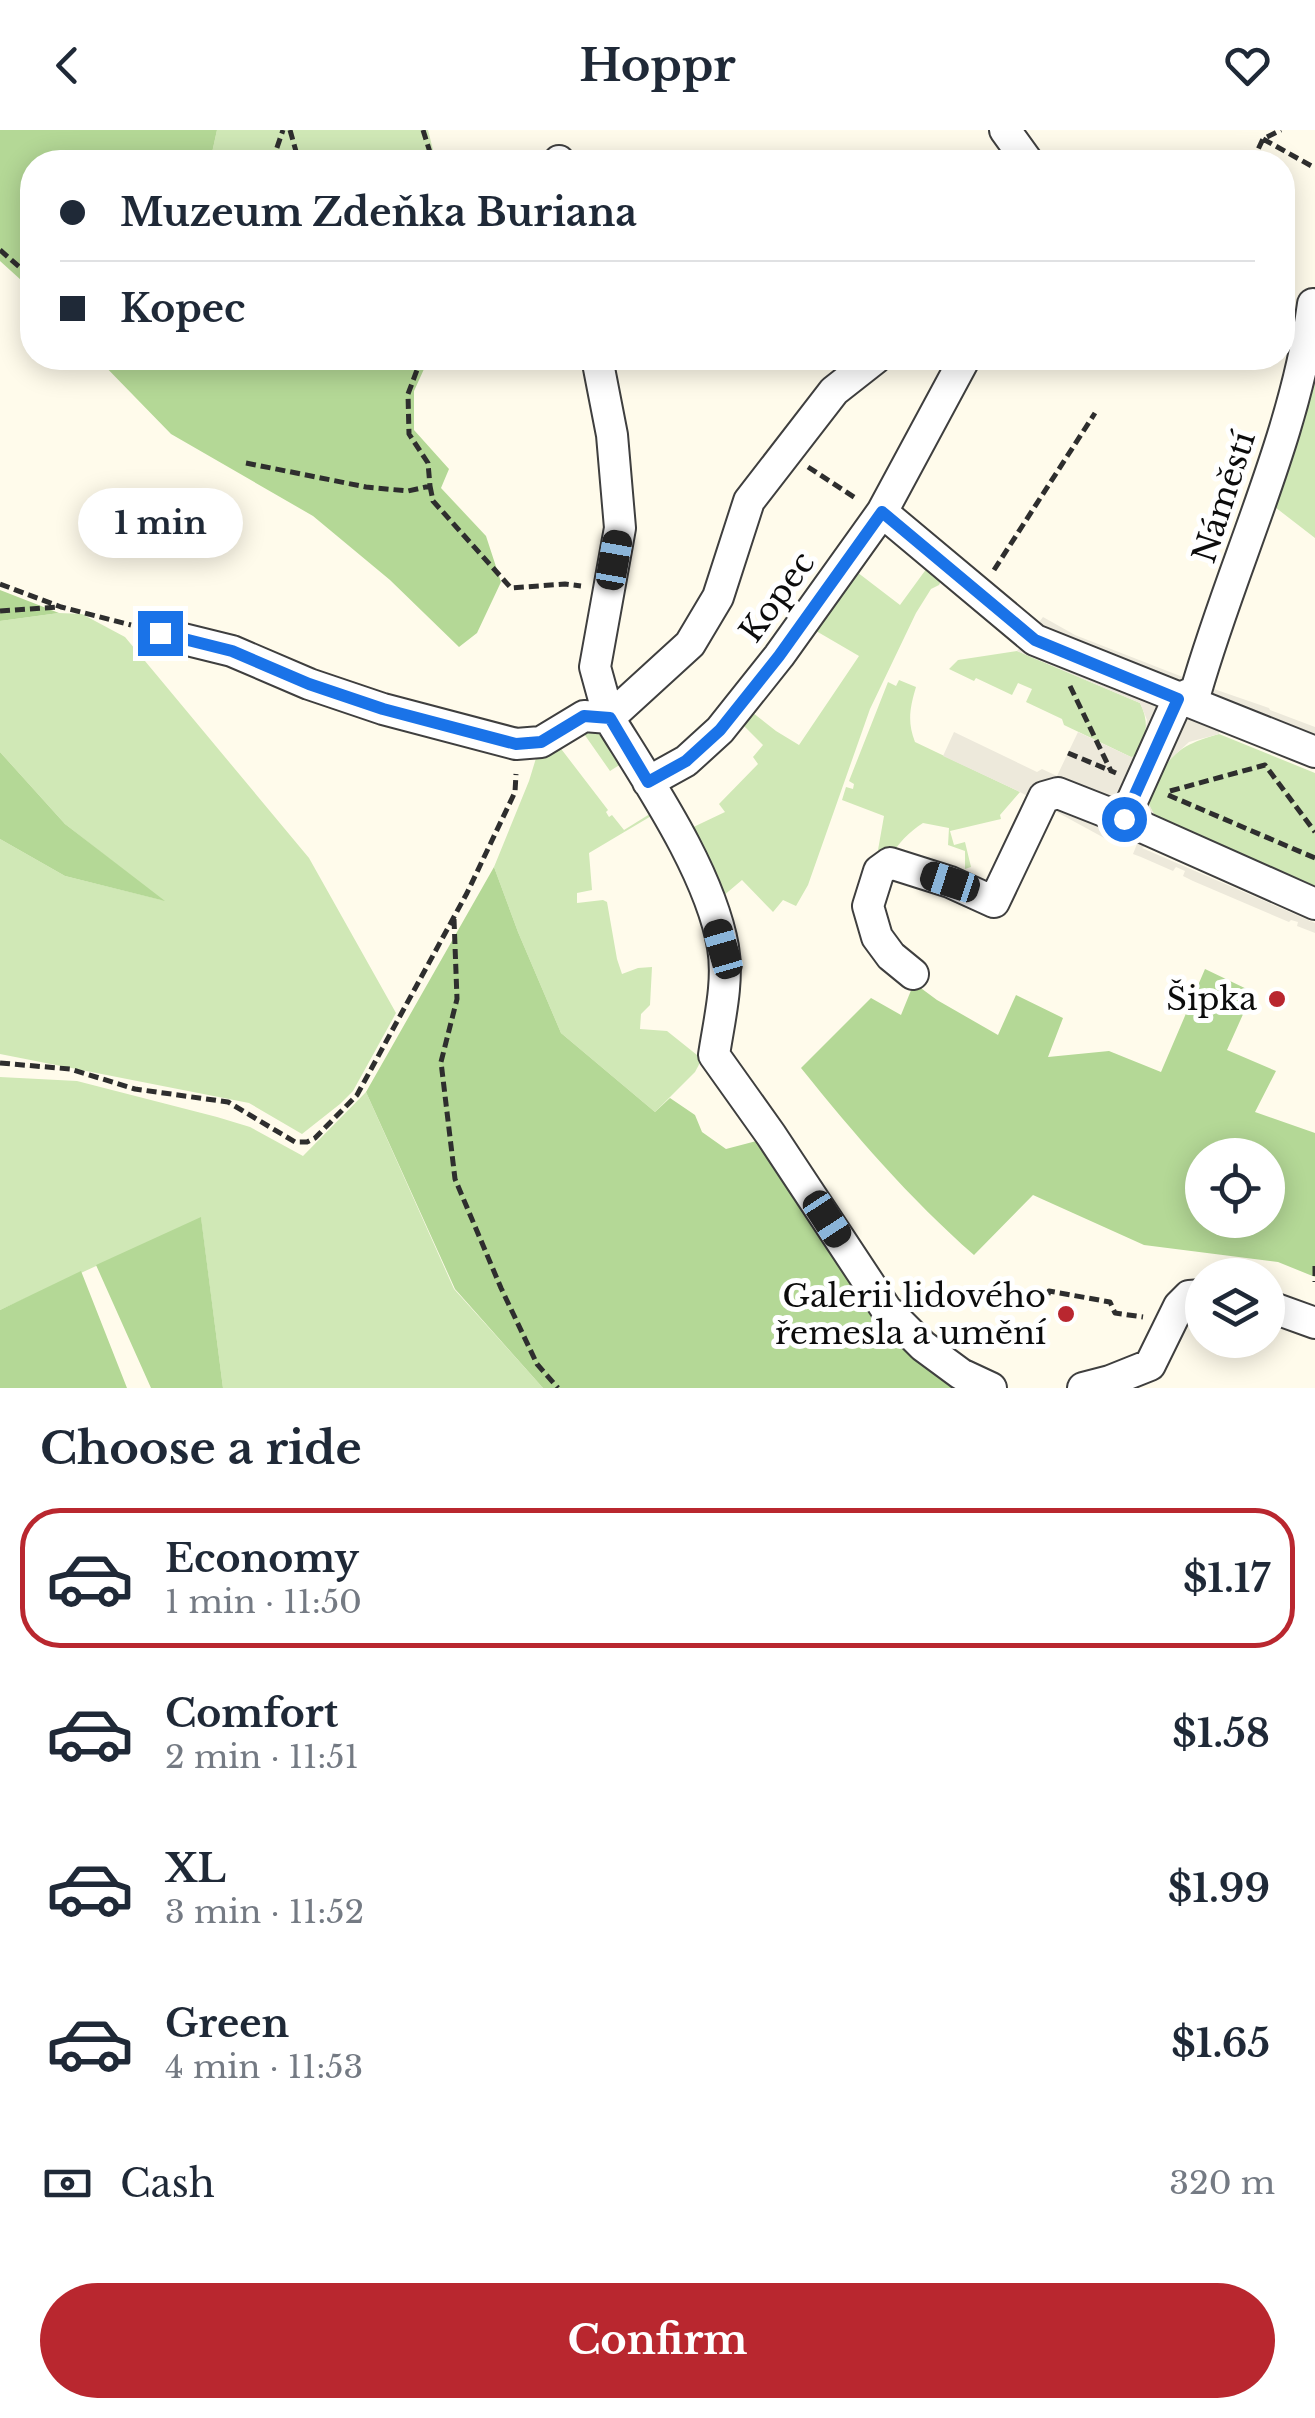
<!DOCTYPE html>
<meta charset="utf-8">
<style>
body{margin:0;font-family:"Libre Baskerville",serif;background:#f2f2f3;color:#1f2937;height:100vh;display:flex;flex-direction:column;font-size:38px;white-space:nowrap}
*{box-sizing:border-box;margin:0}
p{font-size:32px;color:#747a83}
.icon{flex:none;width:55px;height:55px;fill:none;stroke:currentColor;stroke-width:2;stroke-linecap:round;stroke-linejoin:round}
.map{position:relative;height:1258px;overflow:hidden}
.side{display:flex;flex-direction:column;background:#fff;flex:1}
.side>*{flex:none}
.hud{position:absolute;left:20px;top:20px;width:1275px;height:220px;border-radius:40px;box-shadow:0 5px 25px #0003;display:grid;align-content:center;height:220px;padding:0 40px;background:#fff}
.controls{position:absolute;left:1185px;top:1008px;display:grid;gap:20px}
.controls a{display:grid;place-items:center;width:100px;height:100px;border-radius:50%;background:#fff;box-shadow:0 5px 25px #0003;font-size:50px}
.end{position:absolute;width:45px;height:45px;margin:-22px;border:12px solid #1a73e8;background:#fff;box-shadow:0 0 0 5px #fff}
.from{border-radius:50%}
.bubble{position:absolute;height:70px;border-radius:35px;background:#fff;box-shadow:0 5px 25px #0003;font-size:32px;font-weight:700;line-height:70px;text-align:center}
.car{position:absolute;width:30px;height:60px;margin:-30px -15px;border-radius:12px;box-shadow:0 0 8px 2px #0007;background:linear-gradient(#222 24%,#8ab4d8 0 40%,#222 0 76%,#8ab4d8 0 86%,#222 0)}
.hud b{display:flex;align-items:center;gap:35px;height:95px;font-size:38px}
.hud b+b{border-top:2px solid #e0e1e3}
.hud i{width:25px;height:25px;background:#1f2937}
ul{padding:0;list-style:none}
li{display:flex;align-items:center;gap:30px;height:140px;margin:0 20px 15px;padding:0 20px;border:5px solid transparent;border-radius:40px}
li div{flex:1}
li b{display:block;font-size:38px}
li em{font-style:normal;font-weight:700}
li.selected{border-color:#b9272f}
li>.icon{width:90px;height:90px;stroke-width:1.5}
h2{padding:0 40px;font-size:45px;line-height:120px}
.pay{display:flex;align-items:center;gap:25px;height:110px;padding:0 40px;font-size:38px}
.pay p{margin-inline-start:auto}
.cta{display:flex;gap:20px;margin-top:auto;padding:20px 40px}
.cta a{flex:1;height:115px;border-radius:60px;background:#b9272f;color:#fff;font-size:40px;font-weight:700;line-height:115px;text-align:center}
header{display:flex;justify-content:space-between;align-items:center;height:130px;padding:0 40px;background:#fff;font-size:45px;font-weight:700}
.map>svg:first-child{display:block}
.green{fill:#d0e8b6}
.forest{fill:#b4d896;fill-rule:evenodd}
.plaza{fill:#ede9db}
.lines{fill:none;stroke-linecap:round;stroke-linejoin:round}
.street-casing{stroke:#3f3f3f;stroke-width:34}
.path{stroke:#2e2e2e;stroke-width:5;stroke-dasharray:10 5;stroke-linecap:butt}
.street{stroke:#fff;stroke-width:30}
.route{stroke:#1a73e8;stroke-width:12}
.poi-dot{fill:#b9272f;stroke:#fff;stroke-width:4}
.labels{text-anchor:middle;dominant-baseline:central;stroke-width:10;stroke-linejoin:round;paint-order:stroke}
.street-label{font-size:32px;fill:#0c0c0c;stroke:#fff}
.poi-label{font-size:32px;fill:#0c0c0c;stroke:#fff;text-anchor:end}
</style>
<header><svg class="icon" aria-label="back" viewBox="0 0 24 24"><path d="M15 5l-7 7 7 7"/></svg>Hoppr<svg class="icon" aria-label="heart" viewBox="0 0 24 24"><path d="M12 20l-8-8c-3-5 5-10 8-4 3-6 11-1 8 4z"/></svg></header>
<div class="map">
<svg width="1315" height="1258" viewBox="0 0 1315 1258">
<rect width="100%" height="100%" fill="#fffbeb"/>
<!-- green -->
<path class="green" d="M217,0h211l8,32h-226z
M1315,225v183l-44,-34z
M927,438l15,11 -3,6 -8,4 -15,24 -46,96 -62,176 -12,21 -13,-6 -10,12 -31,-32 -26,22 -33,-70 42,-20 -6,-8 39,-40 -5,-7 10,-12 -22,-22 7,-14 28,22 23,14 60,-89 -48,-28 42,-59 47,36z
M59,483l23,1 43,23 184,221 87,155 -43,78 -13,13 -38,30 -53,-31 -249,-49v-215l65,37 97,24 -97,-76 -65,-72v-131z
M1017,521l123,52c9,17 7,35 -1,53l-8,1 -67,-32 -2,-6 -36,-17 6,-13 -14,-6 -6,12 -36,-17 -2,3 -25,-12 9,-9z
M899,550l17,7c-6,20 -9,35 -1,55l105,50 -20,23 1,4 -51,12 4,14 11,-3 6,25 -6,2v-18l-17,-6 1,-17 -26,-5c-13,8 -26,21 -33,35l-12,-8 6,-34 -42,-16 4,-13 7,2 1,-5 -5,-3 39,-99 8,4z
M599,586l64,93 -74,44 3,37 -15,3v10l26,-3 4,2 10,57 5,15 16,-6 14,-1 -2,38 -9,9 -1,15 27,2 35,28 -7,13 -40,40 -94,-79 -43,-101 -24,-65 35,-86 12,-39 11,-5 56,73 -2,2 3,5 3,-2 12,15 29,-18 -32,-48 -11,7 -35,-50z
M1219,604l96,39v113l-160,-70 -8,-14c20,-43 25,-55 72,-68z
M0,947l77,4 140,36 33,10 53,29 63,-64 88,197 89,99h-320l-22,-170 -201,92z"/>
<!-- forest -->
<path class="forest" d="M0,0h217l-7,32h-178v128l-32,-29z
M97,228h332l-15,33v39l35,39 -8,19 45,48 15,46 -24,51 -18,14 -69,-67 -77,-64 -142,-82z
M0,460l59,23 -59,8z
M0,622l65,72 100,77 -100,-25 -65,-37z
M494,737l24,65 43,101 94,79 15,-14 25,17 7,17 24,17 38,-10 204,249h-425l-88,-99 -89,-197z
M1205,839l48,23 -26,58 49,21 -21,41 60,21v144l-37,-15 -134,-17 -111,-50 -59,60c-64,-56 -120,-121 -173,-187l70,-70 30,17 13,-32 23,17 61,35 18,-40 47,23 -15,39 61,-6 52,21zM1202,1025h66v65h-66z
M201,1087l22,171h-72l-55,-123z
M81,1141l46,117h-127v-78z"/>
<!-- plaza -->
<path class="plaza" d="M1043,487l32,18 136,53 58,20 1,2 45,17v25l-91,-34 -5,16 -30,8 -24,22 -17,38 7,14 160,70v18l-154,-69 -19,13 173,75v10l-18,-7 1,-4 -7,-2 -2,2 -96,-41 -10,-5 2,-5 -9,-4 -3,4 -32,-14 -8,-3 4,-10 -14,-3 -4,5 -99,-54 -77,-36 11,-24 83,40 5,-3 15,7 21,-44 53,25 8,-2 4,-8 4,-27 -7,-17 -123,-52z"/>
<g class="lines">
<defs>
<path id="street" d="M1005,0l23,32
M559,31v1
M1313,174c-18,134 -80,258 -117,387l-18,8 -54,120 191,85
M597,228l15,77 8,93 -25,139 14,51 81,-74 28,-47 31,-96 85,-110 42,-33
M882,382l153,128 280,112
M159,503l73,18 77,33 74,25 133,35 25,-2 43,-26 25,2c40,65 101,154 114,229 6,35 -4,74 -9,108l57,80 115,174 37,37 38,28 30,14
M648,652l38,-21 34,-31 59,-74 103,-144 83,-154
M913,844l-22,-18 -14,-19 -9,-31 11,-35 11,-8 60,19 44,20 50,-105 14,-4 66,26
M1268,1176l47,17
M1083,1258l27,-7 40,-16 29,-59 10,-10 13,-1"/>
</defs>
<!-- street casing -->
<use href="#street" class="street-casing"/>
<!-- path -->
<path class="path" d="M290,0l9,32
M423,0l10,32
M1263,9l52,29
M272,32l11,-32
M1252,32l11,-23 18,-9
M0,120l32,28
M246,333l120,24 42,4 22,-5 -2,-23 -19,-29 -1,-40 9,-24 1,-12
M808,337l49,32
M430,356l3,15 78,87 54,-4 16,2
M994,440l101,-157
M0,454l61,23 70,18
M0,481l58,-4
M1070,556l41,85
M1068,623l48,20
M1170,661l95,-26 50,67
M1168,665l147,63
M454,789l3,80 -16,63 14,117 46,109 36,76 21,24
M0,933l70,6 65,20 93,13 67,40h12l8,-4 42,-43 110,-202 48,-101 1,-18
M1315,1136v16
M1048,1165l1,-4 61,11 5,11 28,4"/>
<!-- street -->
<use href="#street" class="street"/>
</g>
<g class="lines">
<!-- route -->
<path class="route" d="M160,503l72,18 77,33 74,25 133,35 25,-2 43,-26 26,2 38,64 38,-21 34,-31 59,-74 103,-144 153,128 143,59 -54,120"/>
</g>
<!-- markers -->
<g class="poi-dot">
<circle cx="1277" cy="869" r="10"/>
<circle cx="1066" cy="1184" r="10"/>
</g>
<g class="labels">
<!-- street labels -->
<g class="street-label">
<text transform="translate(1224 367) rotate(-72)">Náměstí</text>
<text transform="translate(777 467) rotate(-54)">Kopec</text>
</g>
<!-- poi labels -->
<g class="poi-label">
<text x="1257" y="869">Šipka</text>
<text x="1046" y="1166">Galerii lidového<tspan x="1046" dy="37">řemesla a umění</tspan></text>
</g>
</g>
</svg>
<div class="controls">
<a><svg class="icon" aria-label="locate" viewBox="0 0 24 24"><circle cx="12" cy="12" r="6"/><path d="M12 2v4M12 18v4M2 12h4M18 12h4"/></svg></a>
<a><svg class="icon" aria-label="layers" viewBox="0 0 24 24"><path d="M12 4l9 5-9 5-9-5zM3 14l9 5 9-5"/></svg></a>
</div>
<i class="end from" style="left:1124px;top:689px"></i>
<i class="end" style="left:160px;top:503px"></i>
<div class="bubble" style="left:78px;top:358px;width:165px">1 min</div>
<i class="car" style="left:614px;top:430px;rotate:10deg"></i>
<i class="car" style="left:950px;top:752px;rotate:288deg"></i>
<i class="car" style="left:723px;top:819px;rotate:344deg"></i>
<i class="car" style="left:827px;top:1089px;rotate:147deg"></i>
<div class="hud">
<b><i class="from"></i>Muzeum Zdeňka Buriana</b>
<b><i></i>Kopec</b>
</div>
</div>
<section class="side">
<h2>Choose a ride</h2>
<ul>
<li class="selected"><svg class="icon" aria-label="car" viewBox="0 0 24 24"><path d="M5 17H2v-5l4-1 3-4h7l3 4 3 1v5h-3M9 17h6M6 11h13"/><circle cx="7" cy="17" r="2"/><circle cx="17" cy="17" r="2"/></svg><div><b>Economy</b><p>1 min · 11:50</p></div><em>$1.17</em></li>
<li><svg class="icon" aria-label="car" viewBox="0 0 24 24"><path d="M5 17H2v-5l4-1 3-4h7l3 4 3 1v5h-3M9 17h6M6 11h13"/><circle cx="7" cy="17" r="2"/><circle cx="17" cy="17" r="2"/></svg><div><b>Comfort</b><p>2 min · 11:51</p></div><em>$1.58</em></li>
<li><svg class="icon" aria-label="car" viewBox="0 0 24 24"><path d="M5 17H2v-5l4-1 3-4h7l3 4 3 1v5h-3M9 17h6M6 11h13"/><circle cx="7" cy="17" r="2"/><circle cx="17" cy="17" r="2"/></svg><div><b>XL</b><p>3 min · 11:52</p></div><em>$1.99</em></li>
<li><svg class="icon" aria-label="car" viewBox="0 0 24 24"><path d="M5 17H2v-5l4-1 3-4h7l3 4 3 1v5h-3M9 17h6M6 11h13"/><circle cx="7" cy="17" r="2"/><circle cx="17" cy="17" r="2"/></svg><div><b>Green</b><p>4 min · 11:53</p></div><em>$1.65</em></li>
</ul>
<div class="pay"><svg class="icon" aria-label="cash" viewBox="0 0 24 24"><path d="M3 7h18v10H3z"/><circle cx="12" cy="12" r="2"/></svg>Cash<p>320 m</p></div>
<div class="cta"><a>Confirm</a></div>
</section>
